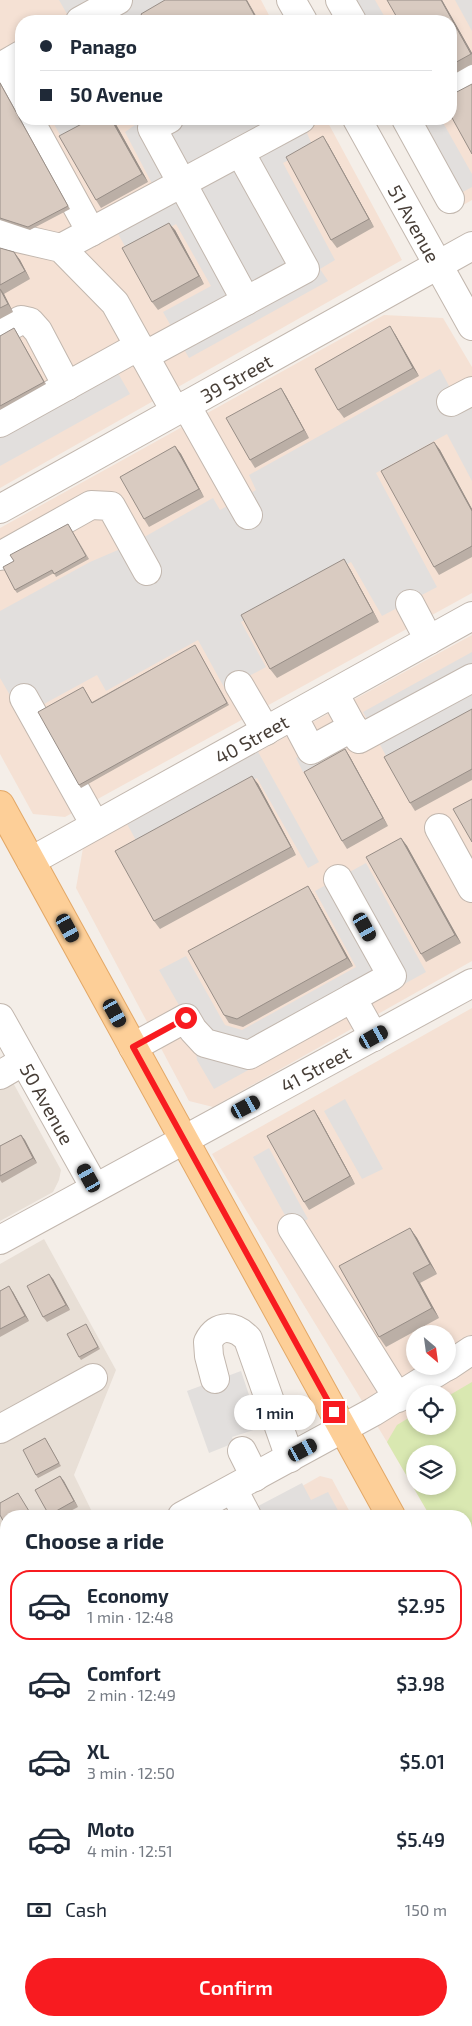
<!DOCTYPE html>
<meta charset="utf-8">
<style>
body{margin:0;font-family:"Exo 2",sans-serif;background:#f6f6f7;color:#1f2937;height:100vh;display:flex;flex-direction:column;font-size:19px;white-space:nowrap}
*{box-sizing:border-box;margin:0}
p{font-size:16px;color:#747a83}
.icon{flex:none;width:28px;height:28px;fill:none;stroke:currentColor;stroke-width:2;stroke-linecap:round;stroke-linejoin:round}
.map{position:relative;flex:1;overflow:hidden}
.side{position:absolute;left:0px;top:1510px;width:472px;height:516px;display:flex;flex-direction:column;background:#fff;border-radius:20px 20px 0 0;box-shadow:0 2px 8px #0003}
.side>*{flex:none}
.banner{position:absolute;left:15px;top:15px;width:442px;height:110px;border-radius:20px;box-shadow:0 2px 8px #0003;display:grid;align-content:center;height:110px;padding:0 25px;background:#fff}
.needle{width:32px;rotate:151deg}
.buttons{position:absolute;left:406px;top:1325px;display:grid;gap:10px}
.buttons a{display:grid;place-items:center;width:50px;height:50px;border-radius:50%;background:#fff;box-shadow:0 2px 8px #0003;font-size:25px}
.end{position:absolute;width:22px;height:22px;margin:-11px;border:6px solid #f81b20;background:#fff;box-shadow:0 0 0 2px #fff}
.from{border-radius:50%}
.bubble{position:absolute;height:35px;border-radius:18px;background:#fff;box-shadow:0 2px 8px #0003;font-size:16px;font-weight:600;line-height:35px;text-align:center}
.car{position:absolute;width:15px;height:30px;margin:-15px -8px;border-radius:6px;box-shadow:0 0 4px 1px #0007;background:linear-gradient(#222 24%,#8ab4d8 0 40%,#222 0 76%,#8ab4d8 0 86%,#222 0)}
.banner b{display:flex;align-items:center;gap:18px;height:48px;font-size:19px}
.banner b+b{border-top:1px solid #e0e1e3}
.banner i{width:12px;height:12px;background:#1f2937}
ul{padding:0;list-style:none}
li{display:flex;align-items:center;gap:15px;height:70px;margin:0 10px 8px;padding:0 15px;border:2px solid transparent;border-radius:20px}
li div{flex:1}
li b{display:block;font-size:19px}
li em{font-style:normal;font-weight:600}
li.selected{border-color:#f81b20}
li>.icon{width:45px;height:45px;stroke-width:1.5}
h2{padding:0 25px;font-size:22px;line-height:60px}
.pay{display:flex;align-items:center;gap:12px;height:55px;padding:0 25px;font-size:19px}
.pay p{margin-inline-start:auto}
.cta{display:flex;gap:10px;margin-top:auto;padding:10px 25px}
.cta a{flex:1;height:58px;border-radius:30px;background:#f81b20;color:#fff;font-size:20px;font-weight:600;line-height:58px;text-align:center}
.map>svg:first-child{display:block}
.residential{fill:#e8dfd6}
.commercial{fill:#f5e1d4;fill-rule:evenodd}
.green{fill:#d9e8b1;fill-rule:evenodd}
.parking{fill:#e2dfdd}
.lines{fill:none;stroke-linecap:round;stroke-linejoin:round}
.minor-casing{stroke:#c2b7ae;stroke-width:30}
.major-casing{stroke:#e3a867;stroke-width:30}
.minor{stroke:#fff;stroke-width:28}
.major{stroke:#fdcf98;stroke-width:28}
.wall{fill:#bbafa6}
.shaded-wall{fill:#988e87}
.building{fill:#d9cbc1;stroke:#988e87}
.route{stroke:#f81b20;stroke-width:6}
.labels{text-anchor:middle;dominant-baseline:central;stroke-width:5;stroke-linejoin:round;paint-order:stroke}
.street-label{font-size:19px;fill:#473e37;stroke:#fff}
</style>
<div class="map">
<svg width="472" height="2026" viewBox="0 0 472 2026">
<rect width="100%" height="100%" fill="#f4eee8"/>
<!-- residential -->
<path class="residential" d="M0,1059l61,111 -2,10 -6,12 -53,29z
M44,1239l72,131 -42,105 20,41h-88v73l-6,4v-329z
M0,1734l6,11v246l-6,3z"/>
<!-- commercial -->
<path class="commercial" d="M0,0h261l11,21h-251v98h305l76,141 -402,228z
M331,0h141v200l-23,13 -52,-94h54v-98h-108z
M384,315l59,3 29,49v226l-407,224 -32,-3 -33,-60v-226z
M472,635v326l-259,146 -24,-6 -113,-213 7,-40z
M472,1008v581l-6,-10v-63h-36l-43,-74 -175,-288zM415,1334h33v32h-33zM415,1394h33v32h-33zM415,1454h33v32h-33z
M320,1476l12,3 20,37h-103z
M466,1731l6,11v284h-250l-3,-6h247z
M27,2020h133l4,6h-148z"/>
<!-- green -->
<path class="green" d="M472,1382v207l-6,-10v-63h-36l-43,-74 10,-17 18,-11v12h33v-30zM415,1454h33v32h-33z"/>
<!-- parking -->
<path class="parking" d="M59,0h119l-38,21h-69z
M340,0h35l12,21h-35z
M455,0h17v31z
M51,119h47l-35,21z
M138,119h163l12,28 -30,16 52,97 -15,9 8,12 -139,77 -26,-46 48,-26 -35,-62 -49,26 -16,-29 47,-26 -33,-63 14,-10z
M406,119h35l31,55v13l-22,12z
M111,361l19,33 -130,72v-43z
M440,369l16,30 16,3v79l-25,-47 -71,39 61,114 -55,29 -31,-54 -110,60 25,45 -41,22 -27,-49 -92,51 -9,-16 -75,41 -22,-38v-67l90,-49 42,-18 81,-46 7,12 36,-20 -7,-15z
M472,652v57l-86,47 -23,-44z
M345,731l8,14 -50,27 -7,-14z
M251,739l68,123 -11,6 -51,-90 -119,66 -18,-33z
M366,863l60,109 -212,117 -17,-29 -4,-30 -34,-60 27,-14 39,69 17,5 114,-63 -41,-76z
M345,1099l38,70 -21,10 -38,-68z
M269,1148l39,71 -16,9 -39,-71z
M241,1371l19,57 -28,9 2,6 -25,10 -22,-62z
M302,1483l9,17 17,-8 13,24h-102z
M466,1740l6,12v98l-6,3z
M472,1855v42l-6,3v-42z
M54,2020h79l-11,6h-79z
M350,2020h32l3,6h-31z
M409,2020h35l-11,6h-21z"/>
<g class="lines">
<defs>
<g id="minor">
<path d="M291,0l12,21"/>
<path d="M340,0l12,21"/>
<path d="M80,21l38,-21"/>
<path d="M21,55l-21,12 21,38"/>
<path d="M451,91l21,-12"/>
<path d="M29,119l62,113"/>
<path d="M169,119l-17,9 94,173"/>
<path id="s1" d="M357,119l115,207"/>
<path d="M406,119l44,80"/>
<path d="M0,234l61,14 54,55 60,108"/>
<path d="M61,248l240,-129"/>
<path d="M0,332l21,-12 9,2 8,9 29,55"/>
<path d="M144,356l161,-87 -65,-117"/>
<path d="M451,402l21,-11"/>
<path d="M186,405l62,110"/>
<path d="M0,423l139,-77"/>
<path id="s2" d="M0,509l472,-263"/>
<path d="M0,556l91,-51 20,1 36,65"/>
<path d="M410,604l19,36"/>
<path d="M239,685l27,46"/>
<path d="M334,693l25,46 113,-61"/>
<path d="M24,698l71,127"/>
<path d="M293,716l18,34 42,-23"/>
<path d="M439,828l33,60"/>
<path id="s3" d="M31,861l441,-245"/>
<path d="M338,879l54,97 -40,22"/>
<path id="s4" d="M0,1018l95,170"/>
<path d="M133,1047l53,-29 7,12 12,13 44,12 103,-57 22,39"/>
<path d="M0,1075l24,-14"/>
<path d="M292,1228l106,170"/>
<path id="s5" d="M0,1240l472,-257"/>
<path d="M448,1366l24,-16"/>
<path d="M215,1379l-6,-23 -1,-14c9,-19 27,-17 40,-3l42,119"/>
<path d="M0,1429l93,-51"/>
<path d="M242,1451l13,26"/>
<path d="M233,1489l14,27"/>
<path d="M182,1516l191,-104 74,-46"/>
<path d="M0,1615l6,-3"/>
<path d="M0,1698l6,11"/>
<path d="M466,1900l6,-3"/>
<path d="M466,1939l6,-3"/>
<path d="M1,2014l7,12"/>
<path d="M179,2020l4,6"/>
<path d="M457,2020l3,6"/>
<path d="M86,2026l11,-6"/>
<path d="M234,2026l11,-6"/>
</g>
<path id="major" d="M0,805l391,711
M466,1652l6,10"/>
</defs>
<!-- minor casing -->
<use href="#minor" class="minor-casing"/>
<!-- major casing -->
<use href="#major" class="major-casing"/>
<!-- minor -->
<use href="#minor" class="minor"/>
<!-- major -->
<use href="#major" class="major"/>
</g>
<!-- wall -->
<path class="wall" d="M387,0h55l30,53v11l-21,12v-55z
M0,82l70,127 -40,21 -30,-10z
M113,119l35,63 -47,26 -5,-8z
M328,144l46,83 -37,21 -6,-8z
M175,230l29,54 -46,26 -6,-8z
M0,248l14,4 6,8 10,19 -26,15 9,18 -13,7z
M16,331l30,53 -46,26v-74z
M395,334l24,42 -75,42 -6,-8z
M281,388l5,8 23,42 -54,30 -5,-8z
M434,442l6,8 32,59v48l-33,18 -5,-8z
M175,446l6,8 23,43 -55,30 -5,-8z
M70,527l19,32 -33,18 -2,-4 -37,20 -2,-3 -1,-29z
M350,569l29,53 -102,56 -7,-9z
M195,645l34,60 -148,83 -2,-3 6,-95 7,12z
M472,709v71l-57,31 -5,-8z
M345,749l5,8 38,69 -41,23 -5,-8z
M252,776l6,8 38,71 -136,74 -6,-8z
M401,838l6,8 54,97 -35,19 -5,-8z
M313,894l40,72 -110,61 -14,-4 -5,-8z
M314,1110l5,8 36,66 -46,26 -5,-8z
M21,1135l16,28 -35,20 -2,-3v-34z
M410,1228l7,10 20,36 -17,9 19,35 -53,29 -7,-10z
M53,1279l17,31 -23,12 -4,-5z
M0,1291l13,1 16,29 -29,16z
M86,1324l14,25 -19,11 -2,-3z
M47,1441l14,25 -23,12 -2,-3z
M60,1476l18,31 -17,9h-11l-15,-26z
M0,1534l3,6 -3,1z
M0,1796l6,11v3l-6,3z
M6,1852v46l-6,4v-46z"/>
<!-- shaded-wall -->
<path class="shaded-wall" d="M246,0h1l12,21h-1z
M441,0h1l30,53v2z
M111,119h2l35,63 -6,-8z
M323,136l5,8 46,83 -5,-8z
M169,223l6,7 29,54 -5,-8z
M14,252l6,8 10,19 -5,-8z
M0,288l4,6 9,18 -5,-8z
M390,326l5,8 24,42 -6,-8z
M281,388l5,8 23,42 -5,-8z
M434,442l6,8 32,59v2z
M175,446l6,8 23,43 -5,-8z
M344,559l6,10 29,53 -6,-10z
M345,749l5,8 38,69 -5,-8z
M252,776l6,8 38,71 -5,-8z
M401,838l6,8 54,97 -6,-8z
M308,886l5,8 40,72 -6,-8z
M314,1110l5,8 36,66 -5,-8z
M21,1135l4,5 12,23 -4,-5z
M410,1228l7,10 20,36 -7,-10z
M413,1273l7,10 19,35 -7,-10z
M49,1274l4,5 17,31 -4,-5z
M9,1286l4,6 16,29 -4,-5z
M60,1476l4,5 14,26 -4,-6z"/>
<!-- building -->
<path class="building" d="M165,0h81l11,20 -1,1h-111l-4,-7z
M387,0h54l30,54 -20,11v-44h-52z
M0,83l68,123 -40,21 -28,-9z
M472,84v70l-21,-38v-21z
M91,119h20l31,55 -46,26 -37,-64z
M323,136l46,83 -38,21 -45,-83z
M169,223l30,53 -47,26 -30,-54z
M0,248l14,4 11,19 -25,14z
M0,289l8,15 -8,4z
M390,326l23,42 -75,42 -23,-41z
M14,328l30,54 -44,24v-70z
M281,388l23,42 -54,30 -24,-42z
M434,442l38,69v35l-38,21 -53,-96z
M175,446l24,43 -55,30 -24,-42z
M68,524l18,32 -32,18 -2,-4 -37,20 -12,-23 11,-6 -4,-6z
M344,559l29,53 -103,57 -29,-54z
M195,645l32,58 -148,82 -41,-73 45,-25 9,16z
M472,709v60l-62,34 -26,-46z
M345,749l38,69 -41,23 -38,-69z
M252,776l39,71 -137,74 -39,-70z
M472,799v43l-19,-33z
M401,838l54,97 -34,19 -55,-97z
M308,886l39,72 -110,61 -13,-4 -36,-64z
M314,1110l36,66 -46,26 -37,-66z
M21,1135l12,23 -33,18v-30z
M410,1228l20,36 -17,9 19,35 -53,29 -40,-71z
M49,1274l17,31 -23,12 -16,-31z
M9,1286l16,30 -25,13v-38z
M86,1324l12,23 -19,10 -12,-23z
M45,1438l14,25 -23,12 -13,-25z
M60,1476l14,25 -25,14 -14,-25z
M18,1493l14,23h-26v10l-6,-11v-12z
M0,1797l4,6 -4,2z
M6,1852v38l-6,4v-38z
M6,1914v14l-6,-11z
M472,1953v47l-6,-11v-32z
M264,2020h82l3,6h-87l-2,-4z
M133,2023l1,3h-7z"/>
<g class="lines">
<!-- route -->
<path class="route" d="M186,1018l-53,29 201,365"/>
</g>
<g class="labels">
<!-- street labels -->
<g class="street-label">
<text stroke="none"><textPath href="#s1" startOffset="119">51 Avenue</textPath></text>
<text stroke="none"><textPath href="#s2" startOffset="270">39 Street</textPath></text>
<text stroke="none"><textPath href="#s3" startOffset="252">40 Street</textPath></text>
<text stroke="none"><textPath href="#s5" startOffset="359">41 Street</textPath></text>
<text stroke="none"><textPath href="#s4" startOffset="98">50 Avenue</textPath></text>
</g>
</g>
</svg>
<div class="buttons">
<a><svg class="needle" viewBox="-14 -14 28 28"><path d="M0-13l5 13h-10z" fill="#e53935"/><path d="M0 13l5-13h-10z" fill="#747a83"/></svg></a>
<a><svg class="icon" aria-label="locate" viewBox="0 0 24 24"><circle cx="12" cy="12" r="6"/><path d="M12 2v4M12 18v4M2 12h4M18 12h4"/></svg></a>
<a><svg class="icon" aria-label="layers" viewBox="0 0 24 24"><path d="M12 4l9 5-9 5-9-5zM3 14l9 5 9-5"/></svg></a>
</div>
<i class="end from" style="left:186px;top:1018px"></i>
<i class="end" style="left:334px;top:1412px"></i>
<div class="bubble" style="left:234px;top:1395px;width:82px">1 min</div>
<i class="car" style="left:365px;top:927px;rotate:151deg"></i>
<i class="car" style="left:68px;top:928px;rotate:151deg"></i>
<i class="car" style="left:115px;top:1013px;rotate:151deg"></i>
<i class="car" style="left:374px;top:1037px;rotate:61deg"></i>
<i class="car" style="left:246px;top:1107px;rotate:62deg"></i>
<i class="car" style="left:89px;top:1178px;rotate:331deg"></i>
<i class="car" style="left:303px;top:1450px;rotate:62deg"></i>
<div class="banner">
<b><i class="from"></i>Panago</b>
<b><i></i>50 Avenue</b>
</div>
<section class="side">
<h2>Choose a ride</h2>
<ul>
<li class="selected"><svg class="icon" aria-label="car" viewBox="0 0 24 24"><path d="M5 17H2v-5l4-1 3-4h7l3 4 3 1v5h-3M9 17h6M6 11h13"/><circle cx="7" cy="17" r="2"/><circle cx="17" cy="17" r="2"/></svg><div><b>Economy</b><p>1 min · 12:48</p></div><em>$2.95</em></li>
<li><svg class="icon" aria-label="car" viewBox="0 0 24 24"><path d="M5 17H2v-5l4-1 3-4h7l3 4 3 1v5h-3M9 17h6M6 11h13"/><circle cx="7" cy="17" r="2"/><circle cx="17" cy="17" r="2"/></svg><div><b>Comfort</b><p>2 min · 12:49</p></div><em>$3.98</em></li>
<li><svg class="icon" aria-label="car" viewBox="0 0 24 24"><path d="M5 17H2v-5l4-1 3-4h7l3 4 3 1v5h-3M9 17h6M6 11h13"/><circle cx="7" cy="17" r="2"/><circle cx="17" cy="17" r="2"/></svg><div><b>XL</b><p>3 min · 12:50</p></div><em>$5.01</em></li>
<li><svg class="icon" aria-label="car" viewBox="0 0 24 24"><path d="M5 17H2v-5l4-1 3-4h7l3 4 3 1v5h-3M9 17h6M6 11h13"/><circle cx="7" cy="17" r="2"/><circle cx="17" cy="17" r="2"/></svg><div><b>Moto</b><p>4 min · 12:51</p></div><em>$5.49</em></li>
</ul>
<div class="pay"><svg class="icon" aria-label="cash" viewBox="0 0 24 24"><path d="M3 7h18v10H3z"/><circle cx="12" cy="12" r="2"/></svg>Cash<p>150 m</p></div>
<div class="cta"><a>Confirm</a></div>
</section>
</div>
